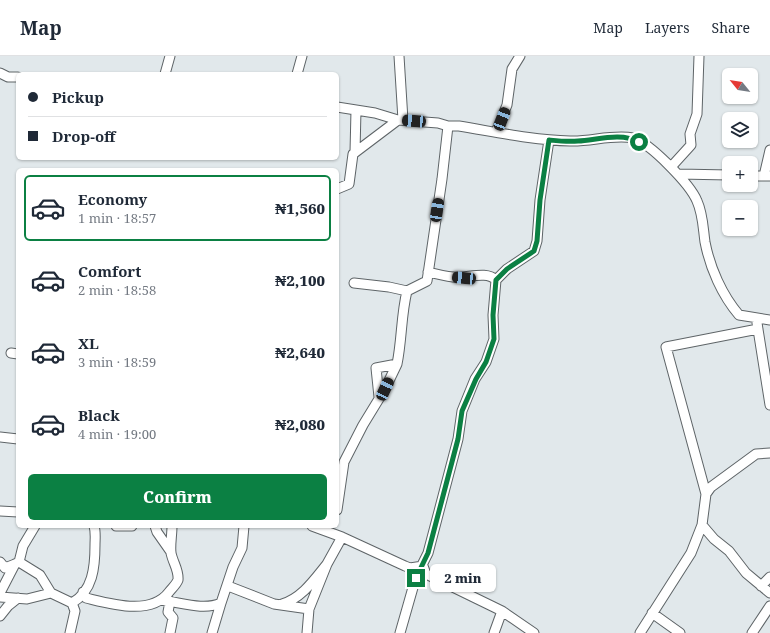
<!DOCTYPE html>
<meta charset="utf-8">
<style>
body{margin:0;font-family:"Noto Serif",serif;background:#f2f2f3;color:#1f2937;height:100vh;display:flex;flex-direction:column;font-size:15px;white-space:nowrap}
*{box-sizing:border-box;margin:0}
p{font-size:13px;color:#747a83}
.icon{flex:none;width:22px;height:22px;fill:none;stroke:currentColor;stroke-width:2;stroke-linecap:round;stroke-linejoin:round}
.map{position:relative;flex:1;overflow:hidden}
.details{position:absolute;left:16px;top:112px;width:323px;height:360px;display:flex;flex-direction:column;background:#fff;border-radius:6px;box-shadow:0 1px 3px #0004}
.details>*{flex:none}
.top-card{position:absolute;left:16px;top:16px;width:323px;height:88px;border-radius:6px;box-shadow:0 1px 3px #0004;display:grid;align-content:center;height:88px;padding:0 12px;background:#fff}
.needle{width:26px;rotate:300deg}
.controls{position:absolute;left:722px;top:12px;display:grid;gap:8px}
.controls a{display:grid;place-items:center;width:36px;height:36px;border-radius:6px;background:#fff;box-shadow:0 1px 3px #0004;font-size:20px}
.end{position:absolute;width:18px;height:18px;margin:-9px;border:5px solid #0b8043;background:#fff;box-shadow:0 0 0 2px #fff}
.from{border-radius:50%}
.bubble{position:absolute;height:28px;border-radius:6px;background:#fff;box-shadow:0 1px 3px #0004;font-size:13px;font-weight:800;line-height:28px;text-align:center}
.car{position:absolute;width:12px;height:24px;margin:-12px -6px;border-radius:5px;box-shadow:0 0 3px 1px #0007;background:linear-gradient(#222 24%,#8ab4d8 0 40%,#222 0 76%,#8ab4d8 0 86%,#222 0)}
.top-card b{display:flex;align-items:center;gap:14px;height:38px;font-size:15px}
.top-card b+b{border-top:1px solid #e0e1e3}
.top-card i{width:10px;height:10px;background:#1f2937}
ul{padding:7px 0 0;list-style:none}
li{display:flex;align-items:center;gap:12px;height:66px;margin:0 8px 6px;padding:0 4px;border:2px solid transparent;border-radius:6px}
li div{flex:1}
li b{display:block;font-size:15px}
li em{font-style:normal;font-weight:800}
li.selected{border-color:#0b8043}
li>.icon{width:36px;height:36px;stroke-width:1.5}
.button{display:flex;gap:8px;margin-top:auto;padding:8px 12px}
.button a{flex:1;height:46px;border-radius:6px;background:#0b8043;color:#fff;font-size:16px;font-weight:800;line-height:46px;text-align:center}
header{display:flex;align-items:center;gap:24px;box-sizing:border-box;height:56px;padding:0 20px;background:#fff;border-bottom:1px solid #e0e1e3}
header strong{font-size:19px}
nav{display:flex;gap:22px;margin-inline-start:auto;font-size:14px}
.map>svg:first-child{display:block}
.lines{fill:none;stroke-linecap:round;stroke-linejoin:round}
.minor-casing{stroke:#5e6467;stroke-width:11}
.minor{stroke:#fff;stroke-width:9}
.route{stroke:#0b8043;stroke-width:5}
</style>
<header>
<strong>Map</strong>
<nav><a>Map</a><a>Layers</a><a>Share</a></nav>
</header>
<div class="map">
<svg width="770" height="577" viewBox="0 0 770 577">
<rect width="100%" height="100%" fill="#e1e8eb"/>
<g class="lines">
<defs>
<path id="minor" d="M399,0l4,64
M0,17l8,4h10
M165,18l5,-18
M297,18l5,-18
M337,51l38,6 23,7 40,3 10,3h11c37,6 73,14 111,15 20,1 43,-7 63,-3 17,5 57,46 64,63 6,13 6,27 8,41 5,26 17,53 34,73l31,5
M496,76l11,-27 5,-36 8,-13
M355,96l1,-42
M671,111l20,-22 -1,-11 7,-20 2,-58
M679,118l50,1
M751,120h18
M764,120l6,-26
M337,133l12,-5 4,-30 45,-34
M496,224l11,-11 27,-18 3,-10 3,-41 9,-60
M354,227l35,4 18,4
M757,267l13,82
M11,297l7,1
M397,308c5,-24 4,-49 10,-73l20,-10 15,-102 6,-53
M0,381l18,2
M706,438l-40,-147 92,-18
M337,454l7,-48 19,-37 22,-36 12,-25 -21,4 3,29
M0,455l18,1
M702,469l12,14 15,12 17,22 24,20
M116,470h16
M155,470l2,6 14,20
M312,470l30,11 -15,27
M342,481l63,29 5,2 13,-2 3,8 76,37 32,22
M0,506l5,6 10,-4
M19,506l4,-16 12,-20
M228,530l46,18 35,5 -2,24
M761,530l9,-9
M83,536l3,6c25,6 65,18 83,-6 3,-4 7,-7 9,-12 1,-10 -5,-17 -7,-27 -1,-8 1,-18 1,-27
M0,537l15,-29 4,-2 21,13 11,18 -24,6 -27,-2
M51,537l21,10c21,-12 23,-36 23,-58 0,-6 1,-13 -1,-19
M160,544c20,2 43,11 61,3l12,-36 9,-19 2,-22
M170,545l-2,11 5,6 -3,15
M282,548c20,-6 32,-24 45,-40l-18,45
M652,557l28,20
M0,560l8,-10 10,-8
M70,577l5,-22 -3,-8
M212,577l9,-30
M400,577l16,-56 12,-24 30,-114 4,-28 13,-32 11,-17 8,-23 -1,-24 3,-35c-10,-10 -30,-1 -43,-3 -9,-1 -17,-3 -25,-5
M494,577l8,-22
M640,577l51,-80 11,-28 4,-31 5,-7 45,-33 14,-1
M752,577l18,-27"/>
</defs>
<!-- minor casing -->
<use href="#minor" class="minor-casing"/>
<!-- minor -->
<use href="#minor" class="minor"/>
</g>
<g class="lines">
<!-- route -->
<path class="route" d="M416,522l12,-25 30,-114 4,-28 14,-32 10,-17 8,-23 -1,-24 3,-35 11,-11 27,-18 3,-10 3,-41 9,-60c10,1 19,2 29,1 19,-1 43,-9 61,1"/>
</g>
</svg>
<div class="controls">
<a><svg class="needle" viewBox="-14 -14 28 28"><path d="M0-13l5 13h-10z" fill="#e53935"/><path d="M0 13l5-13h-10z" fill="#747a83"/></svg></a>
<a><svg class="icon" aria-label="layers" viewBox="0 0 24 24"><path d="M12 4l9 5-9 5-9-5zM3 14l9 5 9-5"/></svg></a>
<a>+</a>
<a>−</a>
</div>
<i class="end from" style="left:639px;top:86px"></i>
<i class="end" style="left:416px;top:522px"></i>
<div class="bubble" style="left:430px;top:508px;width:66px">2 min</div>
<i class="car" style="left:502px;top:63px;rotate:21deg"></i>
<i class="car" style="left:414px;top:65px;rotate:274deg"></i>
<i class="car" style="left:437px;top:154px;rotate:9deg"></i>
<i class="car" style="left:464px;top:222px;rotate:275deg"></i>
<i class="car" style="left:385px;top:333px;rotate:25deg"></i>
<div class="top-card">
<b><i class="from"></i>Pickup</b>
<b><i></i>Drop-off</b>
</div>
<section class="details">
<ul>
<li class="selected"><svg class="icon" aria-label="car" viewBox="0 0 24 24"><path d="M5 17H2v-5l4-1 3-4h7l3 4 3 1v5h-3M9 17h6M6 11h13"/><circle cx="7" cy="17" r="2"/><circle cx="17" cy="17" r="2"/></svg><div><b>Economy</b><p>1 min · 18:57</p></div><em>₦1,560</em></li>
<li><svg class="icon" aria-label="car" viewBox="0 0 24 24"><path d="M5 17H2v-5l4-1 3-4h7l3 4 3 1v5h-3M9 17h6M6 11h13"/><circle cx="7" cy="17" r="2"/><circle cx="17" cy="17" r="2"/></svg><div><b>Comfort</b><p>2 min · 18:58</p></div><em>₦2,100</em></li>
<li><svg class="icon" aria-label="car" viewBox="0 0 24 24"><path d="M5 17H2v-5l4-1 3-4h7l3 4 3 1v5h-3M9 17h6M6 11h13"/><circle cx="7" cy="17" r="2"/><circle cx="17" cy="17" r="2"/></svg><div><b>XL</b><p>3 min · 18:59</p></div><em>₦2,640</em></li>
<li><svg class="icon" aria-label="car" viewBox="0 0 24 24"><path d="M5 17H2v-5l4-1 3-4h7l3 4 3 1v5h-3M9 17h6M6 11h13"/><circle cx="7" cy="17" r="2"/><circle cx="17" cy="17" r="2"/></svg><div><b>Black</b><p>4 min · 19:00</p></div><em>₦2,080</em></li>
</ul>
<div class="button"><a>Confirm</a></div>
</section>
</div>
